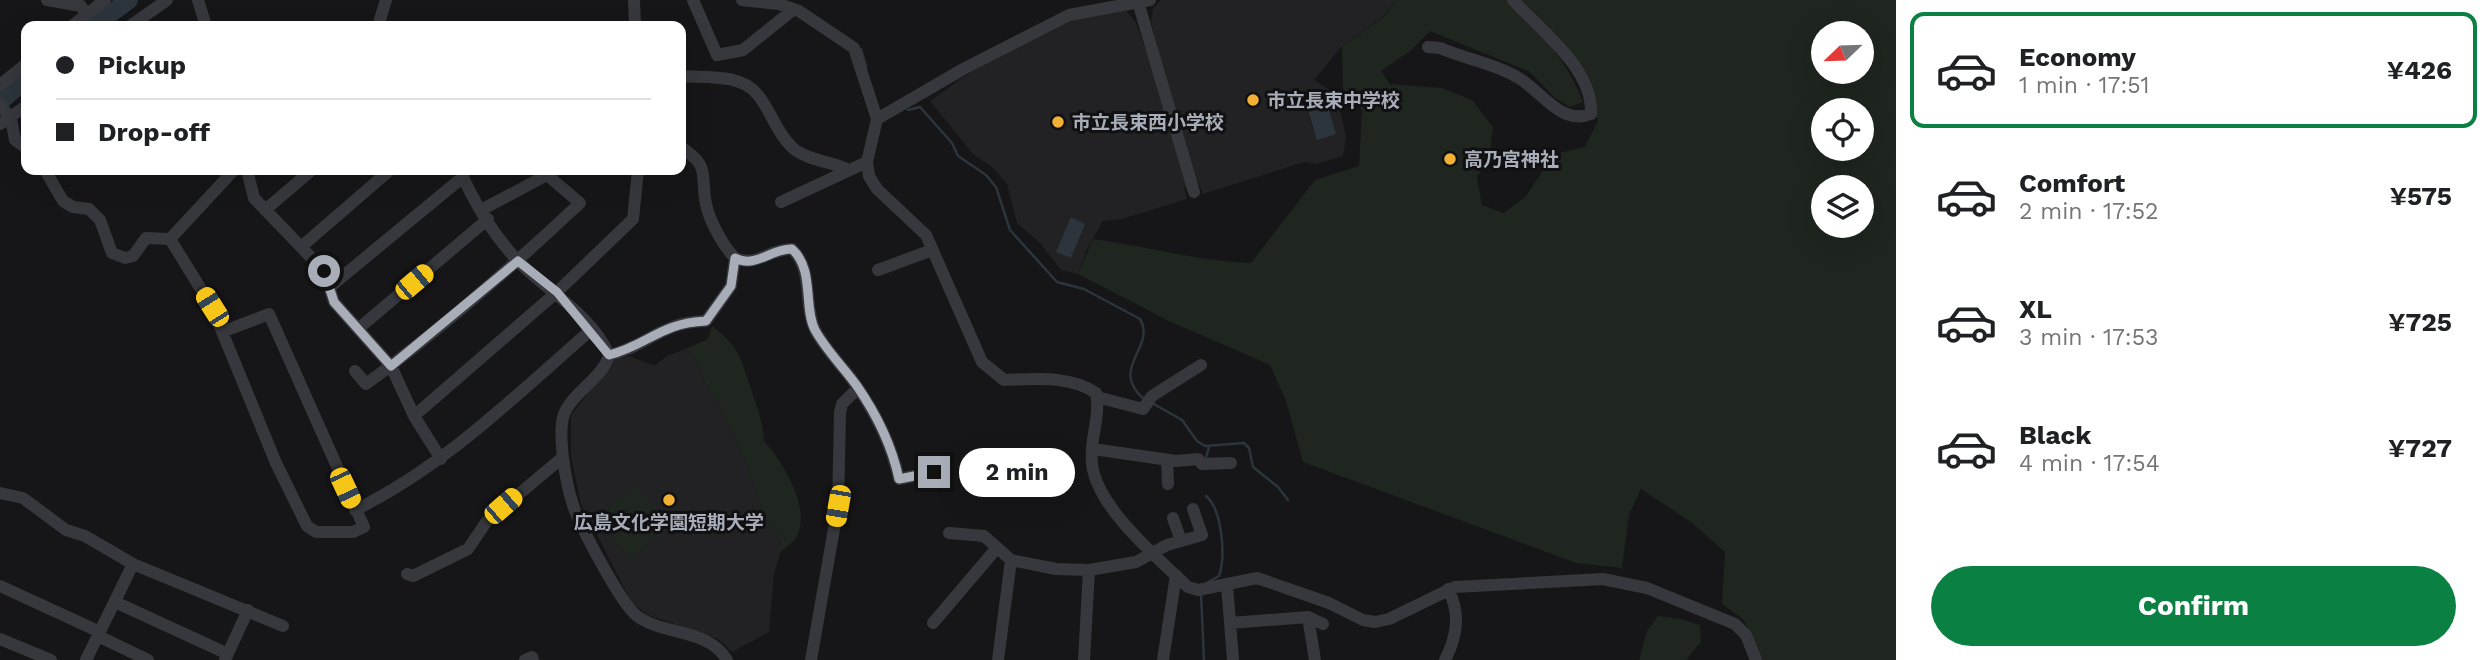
<!DOCTYPE html>
<meta charset="utf-8">
<style>
body{margin:0;font-family:"Work Sans","Noto Sans JP",sans-serif;background:#f2f2f2;color:#202124;height:100vh;display:flex;flex-direction:column;font-size:26px;white-space:nowrap}
*{box-sizing:border-box;margin:0}
p{font-size:23px;color:#757577}
.icon{flex:none;width:38px;height:38px;fill:none;stroke:currentColor;stroke-width:2;stroke-linecap:round;stroke-linejoin:round}
.map{position:relative;flex:1;overflow:hidden}
.side{display:flex;flex-direction:column;background:#fff;width:595px}
.side>*{flex:none}
.banner{position:absolute;left:21px;top:21px;width:665px;height:154px;border-radius:14px;box-shadow:0 7px 28px #0002;display:grid;align-content:center;height:154px;padding:0 35px;background:#fff}
.needle{width:46px;rotate:247deg}
.fabs{position:absolute;left:1811px;top:21px;display:grid;gap:14px}
.fabs a{display:grid;place-items:center;width:63px;height:63px;border-radius:50%;background:#fff;box-shadow:0 7px 28px #0002;font-size:35px}
.end{position:absolute;width:32px;height:32px;margin:-16px;border:9px solid #a8adb8;background:#111;box-shadow:0 0 0 4px #111}
.from{border-radius:50%}
.bubble{position:absolute;height:49px;border-radius:24px;background:#fff;box-shadow:0 7px 28px #0002;font-size:23px;font-weight:700;line-height:49px;text-align:center}
.car{position:absolute;width:21px;height:42px;margin:-21px -10px;border-radius:9px;box-shadow:0 0 5px 2px #0007;background:linear-gradient(#f5c518 24%,#345 0 40%,#f5c518 0 76%,#345 0 86%,#f5c518 0)}
.banner b{display:flex;align-items:center;gap:24px;height:66px;font-size:26px}
.banner b+b{border-top:2px solid #e0e0e0}
.banner i{width:18px;height:18px;background:#202124}
ul{padding:12px 0 0;list-style:none}
li{display:flex;align-items:center;gap:21px;height:116px;margin:0 14px 10px;padding:0 21px;border:4px solid transparent;border-radius:14px}
li div{flex:1}
li b{display:block;font-size:26px}
li em{font-style:normal;font-weight:700}
li.on{border-color:#0b8043}
li>.icon{width:63px;height:63px;stroke-width:1.5}
.button{display:flex;gap:14px;margin-top:auto;padding:14px 35px}
.button a{flex:1;height:80px;border-radius:42px;background:#0b8043;color:#fff;font-size:28px;font-weight:700;line-height:80px;text-align:center}
main{display:flex;flex:1;min-height:0}
.map>svg:first-child{display:block}
.built{fill:#222225}
.green{fill:#1e261f;fill-rule:evenodd}
.water{fill:#2c353c}
.lines{fill:none;stroke-linecap:round;stroke-linejoin:round}
.stream{stroke:#2c353c;stroke-width:2.5}
.river{stroke:#2c353c;stroke-width:18}
.minor{stroke:#37383d;stroke-width:12}
.route{stroke:#a8adb8;stroke-width:9}
.poi-dot{fill:#f2b134;stroke:#111113;stroke-width:2.5}
.labels{text-anchor:middle;dominant-baseline:central;stroke-width:6;stroke-linejoin:round;paint-order:stroke}
.poi-label{font-size:19px;font-weight:bold;fill:#a8adb8;stroke:#111113;text-anchor:start}
</style>
<main>
<div class="map">
<svg width="1896" height="660" viewBox="0 0 1896 660">
<rect width="100%" height="100%" fill="#161618"/>
<!-- built -->
<path class="built" d="M1161,0h235l-12,16 -42,30 -28,34 16,10 10,20 6,27 -3,19 -27,8 -12,-2 -101,32 -5,-12 -3,1 -21,-70 -23,-91 2,-14z
M1126,10l10,13 25,69 27,93 -4,2 3,12 -65,20 -19,2 -16,28 -9,25 -17,-4 -21,-27 -23,-20 -10,-39 -15,-17 -19,-13 -43,-53 46,-33 93,-51z
M685,349l12,12 9,25 10,13 29,60 20,60 13,14 3,18 -7,23 -5,58 -37,20 -14,-13 -70,-24 -16,-12 -51,-99 -10,-47v-42l43,-55 16,-4 24,10 13,-10z"/>
<!-- green -->
<path class="green" d="M1396,0h113c30,31 59,61 74,102l-13,5 -15,-9 -25,-26 -100,-41 -20,20 -29,20 9,13 52,4 30,12 21,27 -3,27 -13,23 5,28 22,8 22,-17 28,-42 31,-7 13,-26 -15,-48 -64,-73h377v660h-135l-17,-40 -22,-16 3,-52 -34,-30 -50,-33 -12,26 -7,53 -46,-5 -273,-101 -17,-61 -16,-36 -101,-44 -91,-47 15,-35c53,7 104,22 158,24l64,-83 44,-14 3,-56 -19,-18 -1,-46 42,-29zM1824,33h38v39h-38zM1824,110h38v39h-38zM1824,187h38v39h-38z
M712,326c27,20 29,32 39,63 6,19 12,31 13,52 19,21 47,66 33,95 -3,6 -10,11 -16,15l-3,-18 -13,-14 -20,-60 -29,-60 -10,-13 -9,-25 -12,-12 23,-10z
M636,485l34,40 -40,34 -33,-41z
M1658,616l23,3 19,6 1,17 -15,18h-47l8,-29z"/>
<!-- water -->
<path class="water" d="M1325,97l11,37 -19,6 -11,-38z
M1071,217l14,7 -14,34 -15,-6z"/>
<g class="lines">
<!-- stream -->
<path class="stream" d="M861,49l5,17
M908,110l12,-3 32,36 6,13 28,19 10,12 14,43 47,52 27,7 56,30c17,29 -33,49 5,81
M1152,403l30,17 15,21 8,5 39,-3 5,5 4,19 25,20 10,13
M1205,461l4,-14
M1206,496c16,13 20,60 13,80l-11,6
M1201,594l3,66"/>
<!-- river -->
<path class="river" d="M94,26l35,-26
M0,102l26,-23"/>
<!-- minor -->
<path class="minor" d="M47,0l34,6 6,9
M198,0l8,26
M634,0l1,26
M693,0l24,55 26,-5 51,-41
M742,0l37,4 20,7 55,37 23,71 -10,43 2,14 8,13 49,46 56,127 22,18c30,-1 66,-5 92,13 5,24 -7,47 -4,71 5,44 65,93 96,123l10,3 59,-12 72,25 34,17 12,2 14,-3 66,-32 148,-8 44,9 88,36 11,11 10,25
M1138,2l56,190
M72,26l33,-26
M130,26l37,-26
M378,26l8,-26
M1428,47l12,1c25,11 54,15 77,29 24,13 43,49 74,37 2,-46 -50,-83 -78,-114
M681,76c24,2 60,-3 77,19 13,16 19,39 36,54 13,11 39,13 55,21
M0,85l26,-21
M0,104l11,15 4,21 11,8
M877,119l88,-51 104,-53 81,-15
M0,124l26,-18
M681,147c30,20 19,26 25,57 3,16 17,42 29,54 21,10 36,-10 57,-9 22,21 11,56 23,81 9,17 24,33 36,48 22,30 40,64 48,101l35,-7
M45,170l18,31 10,6 16,2 11,11 12,33 13,5 8,-2 13,-18 24,1 64,-69
M247,170l7,28 70,73 10,31 57,64 23,50 27,43
M460,170c13,31 34,66 58,91 28,29 75,55 91,94 -6,23 -36,37 -45,59 -7,21 2,70 9,91 7,21 48,99 64,111 27,20 71,12 90,44
M781,202l86,-40
M265,210l47,-40
M170,239l42,68 64,156 31,63 9,6h37l11,-5 -95,-213 -47,18
M301,247l89,-77
M878,270l54,-20
M331,286l132,-109
M358,329l130,-110
M609,355c39,-9 51,-33 97,-34l25,-35 4,-28
M355,371l11,13c75,-55 146,-117 214,-181l-33,-28 -66,35
M1097,397l46,12 9,-13 49,-31
M414,416l143,-124 76,-73 5,-49
M1093,449l83,12 22,-2 4,5 29,-1
M1167,460l1,24
M0,493l23,5 43,32 19,6 48,28 150,62
M355,510c90,-44 161,-115 236,-180
M1173,518l8,23
M949,533l35,3 27,24 45,9 33,1 47,-8 31,-17 35,-10 -9,-26
M407,574l6,2 55,-27 19,-28 76,-64
M1227,585l6,75
M0,586l100,46
M115,602l113,52
M1308,617l7,43
M933,623l63,-74
M1230,623l78,-6 15,7
M98,636l50,24
M0,639l51,21
M86,660l47,-96
M225,660l23,-50
M525,660l7,-3 1,3
M811,660l27,-154 2,-93 2,-9 16,-16
M998,660l13,-100
M1084,660l5,-90
M1163,660l13,-85
M1445,660c12,-24 16,-46 3,-71"/>
</g>
<g class="lines">
<!-- route -->
<path class="route" d="M324,271l10,31 57,64 127,-105 39,31 52,63c39,-10 51,-32 97,-34l25,-35 4,-28c21,11 36,-10 57,-9 23,21 11,58 23,81 11,20 29,38 42,56 20,29 35,60 42,93l35,-7"/>
</g>
<!-- markers -->
<g class="poi-dot">
<circle cx="1253" cy="100" r="7"/>
<circle cx="1058" cy="122" r="7"/>
<circle cx="1450" cy="159" r="7"/>
<circle cx="669" cy="500" r="7"/>
</g>
<g class="labels">
<!-- poi labels -->
<g class="poi-label">
<text x="1267" y="100">市立長束中学校</text>
<text x="1072" y="122">市立長束西小学校</text>
<text x="1464" y="159">高乃宮神社</text>
<text x="669" y="522" text-anchor="middle">広島文化学園短期大学</text>
</g>
</g>
</svg>
<div class="fabs">
<a><svg class="needle" viewBox="-14 -14 28 28"><path d="M0-13l5 13h-10z" fill="#e53935"/><path d="M0 13l5-13h-10z" fill="#757577"/></svg></a>
<a><svg class="icon" aria-label="locate" viewBox="0 0 24 24"><circle cx="12" cy="12" r="6"/><path d="M12 2v4M12 18v4M2 12h4M18 12h4"/></svg></a>
<a><svg class="icon" aria-label="layers" viewBox="0 0 24 24"><path d="M12 4l9 5-9 5-9-5zM3 14l9 5 9-5"/></svg></a>
</div>
<i class="end from" style="left:324px;top:271px"></i>
<i class="end" style="left:934px;top:472px"></i>
<div class="bubble" style="left:959px;top:448px;width:116px">2 min</div>
<i class="car" style="left:414px;top:282px;rotate:50deg"></i>
<i class="car" style="left:212px;top:307px;rotate:328deg"></i>
<i class="car" style="left:345px;top:488px;rotate:155deg"></i>
<i class="car" style="left:503px;top:506px;rotate:49deg"></i>
<i class="car" style="left:838px;top:506px;rotate:190deg"></i>
<div class="banner">
<b><i class="from"></i>Pickup</b>
<b><i></i>Drop-off</b>
</div>
</div>
<section class="side">
<ul>
<li class="on"><svg class="icon" aria-label="car" viewBox="0 0 24 24"><path d="M5 17H2v-5l4-1 3-4h7l3 4 3 1v5h-3M9 17h6M6 11h13"/><circle cx="7" cy="17" r="2"/><circle cx="17" cy="17" r="2"/></svg><div><b>Economy</b><p>1 min · 17:51</p></div><em>¥426</em></li>
<li><svg class="icon" aria-label="car" viewBox="0 0 24 24"><path d="M5 17H2v-5l4-1 3-4h7l3 4 3 1v5h-3M9 17h6M6 11h13"/><circle cx="7" cy="17" r="2"/><circle cx="17" cy="17" r="2"/></svg><div><b>Comfort</b><p>2 min · 17:52</p></div><em>¥575</em></li>
<li><svg class="icon" aria-label="car" viewBox="0 0 24 24"><path d="M5 17H2v-5l4-1 3-4h7l3 4 3 1v5h-3M9 17h6M6 11h13"/><circle cx="7" cy="17" r="2"/><circle cx="17" cy="17" r="2"/></svg><div><b>XL</b><p>3 min · 17:53</p></div><em>¥725</em></li>
<li><svg class="icon" aria-label="car" viewBox="0 0 24 24"><path d="M5 17H2v-5l4-1 3-4h7l3 4 3 1v5h-3M9 17h6M6 11h13"/><circle cx="7" cy="17" r="2"/><circle cx="17" cy="17" r="2"/></svg><div><b>Black</b><p>4 min · 17:54</p></div><em>¥727</em></li>
</ul>
<div class="button"><a>Confirm</a></div>
</section>
</main>
